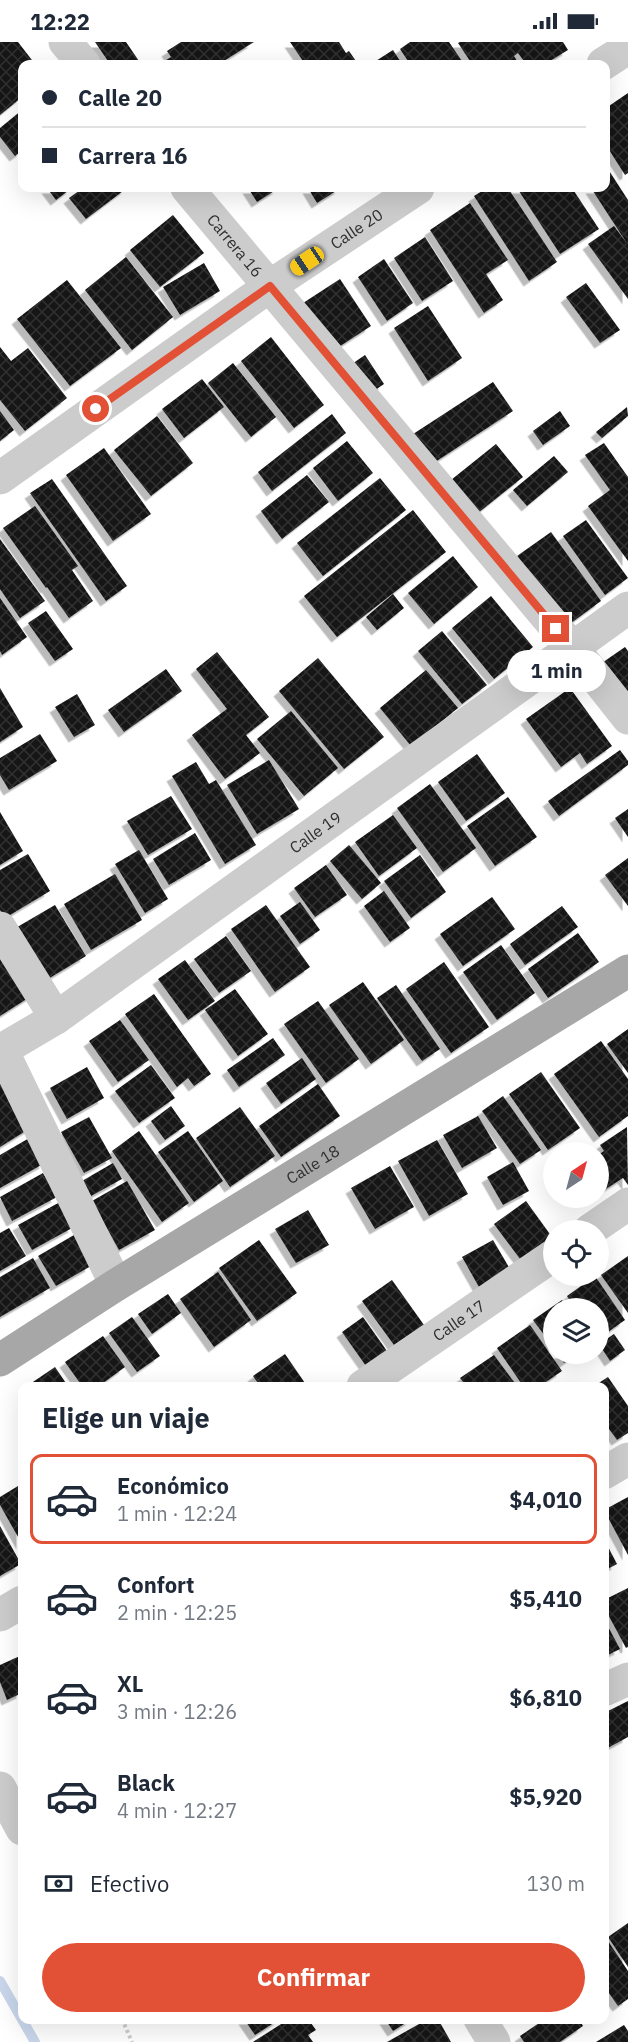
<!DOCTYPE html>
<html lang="es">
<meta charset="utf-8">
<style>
body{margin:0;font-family:"IBM Plex Sans",sans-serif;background:#f2f2f3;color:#1f2937;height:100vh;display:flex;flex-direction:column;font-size:22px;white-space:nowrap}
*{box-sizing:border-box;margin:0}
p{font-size:20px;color:#747a83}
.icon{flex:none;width:33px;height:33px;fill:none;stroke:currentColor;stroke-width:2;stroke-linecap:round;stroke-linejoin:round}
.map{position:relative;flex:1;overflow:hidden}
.side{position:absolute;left:18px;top:1340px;width:591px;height:642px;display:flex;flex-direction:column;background:#fff;border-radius:12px;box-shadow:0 6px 24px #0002}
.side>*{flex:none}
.top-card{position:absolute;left:18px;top:18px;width:592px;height:132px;border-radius:12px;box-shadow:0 6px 24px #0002;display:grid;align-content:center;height:132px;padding:0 24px;background:#fff}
.needle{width:39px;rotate:36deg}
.controls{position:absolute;left:543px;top:1100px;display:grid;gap:12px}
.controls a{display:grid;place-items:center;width:66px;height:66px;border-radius:50%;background:#fff;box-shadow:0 6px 24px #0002;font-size:30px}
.end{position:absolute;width:27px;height:27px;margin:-14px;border:8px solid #e25035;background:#fff;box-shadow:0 0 0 3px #fff}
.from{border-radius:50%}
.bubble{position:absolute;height:42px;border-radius:21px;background:#fff;box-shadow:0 6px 24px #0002;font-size:20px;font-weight:700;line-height:42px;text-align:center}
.car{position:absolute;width:18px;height:36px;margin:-18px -9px;border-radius:8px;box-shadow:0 0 4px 2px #0007;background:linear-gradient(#f5c518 24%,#345 0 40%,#f5c518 0 76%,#345 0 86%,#f5c518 0)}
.top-card b{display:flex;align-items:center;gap:21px;height:57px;font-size:22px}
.top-card b+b{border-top:2px solid #e0e1e3}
.top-card i{width:15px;height:15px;background:#1f2937}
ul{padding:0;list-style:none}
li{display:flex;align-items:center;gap:18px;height:90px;margin:0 12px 9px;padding:0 12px;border:3px solid transparent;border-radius:12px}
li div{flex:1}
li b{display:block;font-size:22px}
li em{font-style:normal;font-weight:700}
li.selected{border-color:#e25035}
li>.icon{width:54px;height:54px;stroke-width:1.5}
h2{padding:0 24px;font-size:27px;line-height:72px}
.pay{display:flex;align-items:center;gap:15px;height:66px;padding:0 24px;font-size:22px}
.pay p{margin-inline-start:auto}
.action{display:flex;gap:12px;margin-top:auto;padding:12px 24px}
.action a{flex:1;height:69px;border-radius:36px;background:#e25035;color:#fff;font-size:24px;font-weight:700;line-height:69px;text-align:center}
.status{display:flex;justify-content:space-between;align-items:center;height:42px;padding:0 30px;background:#fff;direction:ltr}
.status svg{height:16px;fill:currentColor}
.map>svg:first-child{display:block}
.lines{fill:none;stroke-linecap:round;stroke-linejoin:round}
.stream{stroke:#c9d6eb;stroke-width:10}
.building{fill:url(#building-cross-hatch);filter:url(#shadow)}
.path{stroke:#ccc;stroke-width:4;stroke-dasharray:3 3;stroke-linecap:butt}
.minor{stroke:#ccc;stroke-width:33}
.major{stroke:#a7a7a7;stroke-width:33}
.route{stroke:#e25035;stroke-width:8}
.labels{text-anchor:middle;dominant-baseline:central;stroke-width:6;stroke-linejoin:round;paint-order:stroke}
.street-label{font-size:16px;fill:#2f2f2f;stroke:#fff}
</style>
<div class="status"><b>12:22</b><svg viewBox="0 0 49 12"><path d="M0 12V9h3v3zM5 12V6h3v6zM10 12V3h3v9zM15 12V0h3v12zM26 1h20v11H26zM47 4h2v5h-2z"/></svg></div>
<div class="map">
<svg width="628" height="2000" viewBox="0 0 628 2000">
<defs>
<pattern id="building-cross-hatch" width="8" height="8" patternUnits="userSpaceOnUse" patternTransform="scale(1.5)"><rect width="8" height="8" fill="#161616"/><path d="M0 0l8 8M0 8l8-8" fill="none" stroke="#303030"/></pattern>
<filter id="shadow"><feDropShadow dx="-5.5" dy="5.5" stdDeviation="0" flood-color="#0004"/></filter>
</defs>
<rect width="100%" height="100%" fill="#fff"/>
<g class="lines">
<!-- stream -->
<path class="stream" d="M0,1939l35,61"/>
</g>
<!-- building -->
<path class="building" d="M0,0h18l17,22h-13v33l-22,18z
M95,0h31l15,22h-31z
M181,0h73l-35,22h-59l11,-7 -4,-6z
M290,0h49l7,11 3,-2 9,13h-53z
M410,0h39l15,22h-54l-10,-15z
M460,0h103l5,8 -23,14h-19l-8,-11 -4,3 5,8h-47l-14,-21z
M393,8l9,14h-31z
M628,51v80l-3,2 -19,-30v-37z
M22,68v41l-7,5 -15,-19v-9z
M606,124l22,34v99l-40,-55 26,-18 12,16 -35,-54h15z
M47,146h25l-16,12z
M83,146h44l-41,31 -17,-21z
M248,146h31l-22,14z
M308,146h33l-24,15z
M487,146h21l49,74 -28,19 -55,-85z
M517,146h55l27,41 -39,25z
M470,161l38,57 -22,14 17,26 -19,13 -54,-83z
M173,173l31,38 -44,34 -30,-37z
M425,195l28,44 -31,20 -28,-43z
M126,215l47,60 -41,33 -47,-60z
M384,217l29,44 -26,18 -29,-44z
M204,221l16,28 -40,24 -17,-28z
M340,237l31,47 -40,26 -31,-47z
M67,238l54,68 -51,38 -53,-67z
M586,241l34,47 -20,13 -34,-46z
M428,264l34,52 -34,23 -34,-53z
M271,295l53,68 -30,23 -53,-67z
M0,305l11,14 17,-13 39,50 -42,33 -25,-31z
M365,313l19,29 -19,13 -19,-29z
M233,321l43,54 -25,20 -43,-54z
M202,337l22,28 -40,31 -22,-29z
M493,340l20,29 -87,57 -19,-30z
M627,365l1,9 -26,22 -6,-6z
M0,369l14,19 -14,11z
M560,369l10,15 -27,19 -10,-14z
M332,372l14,19 -74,58 -14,-19z
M157,374l36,47 -42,33 -37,-46z
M347,399l26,32 -35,28 -25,-33z
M604,401l24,34v84l-40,-55 22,-16 -25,-35z
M496,402l27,33 -50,40 -27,-33z
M104,406l47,66 -38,27 -47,-66z
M554,414l14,16 -41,34 -14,-16z
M307,433l22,27 -47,37 -21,-28z
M380,436l26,32 -83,66 -26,-33z
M52,437l75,107 -21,15 -76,-108z
M35,464l43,60 -6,4 21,31 -24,17 -22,-31 -1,1 -43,-60z
M413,468l33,42 -109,85 -33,-41z
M586,478l42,58 -23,17 -42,-59z
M551,490l50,69 -34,25 -50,-70z
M0,497l45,62 -25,17 -20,-29z
M453,514l25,31 -44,37 -26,-31z
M393,552l11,14 -27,22 -11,-13z
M491,554l42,51 -39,32 -42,-51z
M0,556l27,39 -25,18 -2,-4z
M46,569l27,38 -18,12 -27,-38z
M442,589l45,54 -25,19 -44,-53z
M625,605l3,4v59l-32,-43z
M217,610l52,65 -23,18 14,18 -35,26 -33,-44 35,-26 -31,-40z
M318,616l66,79 -40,32 -65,-78z
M166,627l16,22 -58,41 -16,-22z
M426,628l32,38 -47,38 -31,-38z
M0,646l23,39 -23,15z
M570,646l42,58 -25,18 -7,-11 -19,14 -35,-48z
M77,652l18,31 -21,12 -19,-30z
M291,669l47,57 -34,28 -47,-57z
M40,692l17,27 -48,29 -9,-15v-17z
M620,708l8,11v4l-69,51 -11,-15z
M477,712l28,39 -39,28 -28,-39z
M269,718l30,49 -42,25 -30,-49z
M196,720l13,22 7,-4 40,65 -31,19 -53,-88z
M430,742l46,64 -33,24 -46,-64z
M171,754l21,33 -44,26 -21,-34z
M508,755l29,40 -42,29 -28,-40z
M628,767v28l-13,-19z
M0,770l23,39 -23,14z
M393,773l24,33 -38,28 -24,-34z
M195,791l16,27 -42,25 -16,-26z
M349,803l32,38 -19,16 -32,-38z
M139,808l29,49 -23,14 -30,-49z
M28,812l22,37 -45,27 -5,-8v-40z
M420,813l26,37 -35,26 -27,-37z
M628,816v48l-23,-31z
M326,823l21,30 -32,22 -21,-29z
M115,832l27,46 -51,30 -27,-46z
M384,849l26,37 -20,14 -26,-36z
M492,855l23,32 -52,37 -23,-32z
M300,860l20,28 -20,14 -20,-28z
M55,863l31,51 -48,29 -31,-52z
M266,863l44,62 -35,25 -44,-63z
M562,864l16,21 -53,38 -15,-21z
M578,891l21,29 -51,36 -20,-29z
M226,894l25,35 -32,22 -25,-34z
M0,899l33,54 -33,21z
M501,903l34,48 -38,27 -34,-48z
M185,918l30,41 -27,19 -30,-41z
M444,920l45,65 -38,26 -45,-64z
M363,940l41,58 -33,24 -42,-59z
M396,943l44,64 -18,12 -45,-63z
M235,947l33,45 -30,22 -33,-46z
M154,952l57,80 -17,12 -6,-8 -11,9 -52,-73z
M318,959l41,58 -33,24 -42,-59z
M120,978l29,40 -31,22 -29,-41z
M628,987v44l-21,-29z
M273,996l12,17 -46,32 -12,-17z
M601,999l27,38v37l-29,21 -45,-63z
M302,1016l14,21 -35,25 -15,-21z
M151,1023l24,33 -36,25 -24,-32z
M87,1025l17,31 -37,21 -17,-31z
M541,1030l39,56 -32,22 -39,-56z
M0,1031l32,54 -32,20z
M318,1042l22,32 -59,41 -22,-31z
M503,1054l38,54 -21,14 -38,-53z
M171,1064l14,20 -20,14 -14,-19z
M240,1065l35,49 -45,31 -34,-49z
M478,1074l19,32 -35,20 -19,-33z
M89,1075l23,41 -28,15 -23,-41z
M627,1085l1,58 -5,-7 -25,16v-39l6,-4 -4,-6z
M139,1089l50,72 -27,19 -50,-71z
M188,1089l35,50 -29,21 -36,-50z
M31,1095l14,26 -45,25v-33z
M437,1098l31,54 -39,22 -31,-55z
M513,1120l16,29 -26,14 -16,-28z
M113,1121l9,16 -31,17 -9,-15z
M390,1124l24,41 -39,22 -24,-41z
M43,1131l14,24 -45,24 -12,-24z
M127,1139l28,49 -36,20 -27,-49z
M526,1159l26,36 -32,22 -26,-35z
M60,1160l14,25 -42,23 -14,-25z
M308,1168l21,35 -33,18 -21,-34z
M9,1186l17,28 -26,15v-38z
M74,1193l17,31 -35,20 -18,-30z
M259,1198l38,53 -40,28 -38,-53z
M493,1198l17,29 -31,18 -17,-30z
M628,1214v57l-27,-38z
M33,1216l17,30 -50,29v-40z
M218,1230l33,48 -37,27 -34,-48z
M595,1234l30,44 -27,19v-31h-23l-8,-12z
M392,1238l32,45 -30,20 -32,-44z
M168,1252l13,19 -29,21 -14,-20z
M562,1258l6,8h-14v40l-21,-28z
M132,1275l28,39 -23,16 -28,-39z
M363,1275l24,34 -21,15 -24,-34z
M530,1283l32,46 -22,15h-17l-26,-38z
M614,1292l11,16 -15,11 -11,-17z
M103,1294l22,31 -26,19h-17l-17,-24z
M557,1311h21l-14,10z
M285,1312l22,32h-47l-7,-10z
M494,1313l23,31h-51l-6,-8z
M55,1325l13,19h-41z
M608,1335l20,29v27l-11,7 -13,-18v-36h-10z
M18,1444l4,7v51l-22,-39v-8z
M628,1455v58l-24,-45z
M0,1484l21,38 -21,12z
M604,1497l13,25 -13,7z
M628,1546v59l-2,1 -22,-41v-7z
M604,1577l16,30 -16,8z
M22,1613v38l-15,7 -7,-18v-17z
M628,1659v36l-24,13v-37z
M628,1881v44l-20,-30z
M604,1893l24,36v28l-10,7 -14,-20z
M244,1977h36l-25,16z
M289,1977h19l8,11 -8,5 5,7h-60z
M385,1977h27l-19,12z
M428,1977h10l13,23h-64z
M545,1977h34l4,7 -23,16h-36l-4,-6z
M624,1983l4,6v11h-32z"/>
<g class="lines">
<!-- path -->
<path class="path" d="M122,1977l10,23"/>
<!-- minor -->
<g class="minor">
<path d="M65,0l19,22"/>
<path d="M603,22l25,-16"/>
<path id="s1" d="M187,146l385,459 56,71"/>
<path id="s2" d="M0,436l270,-192 148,-98"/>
<path d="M0,886l56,90"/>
<path d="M2,1008l114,235"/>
<path id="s3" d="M0,1009l56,-33 572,-410"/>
<path d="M590,1188l38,-26"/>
<path id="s4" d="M363,1344l191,-131"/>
<path d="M604,1431l24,-14"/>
<path d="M0,1573l22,-13"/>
<path d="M604,1648l24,-11"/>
<path d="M0,1746l22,41"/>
<path d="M480,1977l14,23"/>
</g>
<!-- major -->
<path class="major" id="s5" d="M0,1318l116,-75 512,-314"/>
</g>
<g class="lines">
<!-- route -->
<path class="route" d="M96,367l174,-123 286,343"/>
</g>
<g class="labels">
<!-- street labels -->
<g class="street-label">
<text stroke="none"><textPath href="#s2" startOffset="435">Calle 20</textPath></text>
<text stroke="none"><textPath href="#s1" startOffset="75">Carrera 16</textPath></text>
<text stroke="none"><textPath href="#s3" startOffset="384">Calle 19</textPath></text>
<text stroke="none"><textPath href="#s5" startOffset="369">Calle 18</textPath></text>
<text stroke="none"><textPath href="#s4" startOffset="116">Calle 17</textPath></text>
</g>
</g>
</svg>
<div class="controls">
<a><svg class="needle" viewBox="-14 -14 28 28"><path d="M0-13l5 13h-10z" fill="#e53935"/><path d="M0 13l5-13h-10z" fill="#747a83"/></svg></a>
<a><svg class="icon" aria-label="locate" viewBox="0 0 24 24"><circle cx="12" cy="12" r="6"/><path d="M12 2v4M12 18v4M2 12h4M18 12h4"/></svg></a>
<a><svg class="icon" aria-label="layers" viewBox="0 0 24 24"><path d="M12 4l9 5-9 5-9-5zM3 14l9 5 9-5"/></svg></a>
</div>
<i class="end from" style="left:96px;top:367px"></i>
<i class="end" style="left:556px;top:587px"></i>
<div class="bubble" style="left:507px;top:608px;width:99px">1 min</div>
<i class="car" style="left:307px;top:219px;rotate:236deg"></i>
<div class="top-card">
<b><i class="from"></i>Calle 20</b>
<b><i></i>Carrera 16</b>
</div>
<section class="side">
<h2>Elige un viaje</h2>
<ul>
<li class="selected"><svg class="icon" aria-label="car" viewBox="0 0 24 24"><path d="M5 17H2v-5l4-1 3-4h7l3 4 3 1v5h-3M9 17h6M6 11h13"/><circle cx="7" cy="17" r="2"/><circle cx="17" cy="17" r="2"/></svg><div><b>Económico</b><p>1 min · 12:24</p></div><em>$4,010</em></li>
<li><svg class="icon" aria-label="car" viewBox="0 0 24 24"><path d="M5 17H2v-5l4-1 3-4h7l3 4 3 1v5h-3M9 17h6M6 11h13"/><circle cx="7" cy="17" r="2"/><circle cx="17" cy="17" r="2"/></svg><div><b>Confort</b><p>2 min · 12:25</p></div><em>$5,410</em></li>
<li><svg class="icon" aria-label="car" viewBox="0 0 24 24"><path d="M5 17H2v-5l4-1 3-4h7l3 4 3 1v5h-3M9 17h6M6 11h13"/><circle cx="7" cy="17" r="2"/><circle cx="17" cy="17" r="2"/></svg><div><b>XL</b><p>3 min · 12:26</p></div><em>$6,810</em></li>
<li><svg class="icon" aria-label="car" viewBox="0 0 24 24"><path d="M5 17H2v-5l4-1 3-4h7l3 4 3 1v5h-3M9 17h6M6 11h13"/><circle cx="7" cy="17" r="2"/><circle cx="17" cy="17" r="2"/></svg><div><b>Black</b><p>4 min · 12:27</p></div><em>$5,920</em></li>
</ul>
<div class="pay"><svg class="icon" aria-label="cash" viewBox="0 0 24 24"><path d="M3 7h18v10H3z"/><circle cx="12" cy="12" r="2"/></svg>Efectivo<p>130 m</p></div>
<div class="action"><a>Confirmar</a></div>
</section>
</div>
